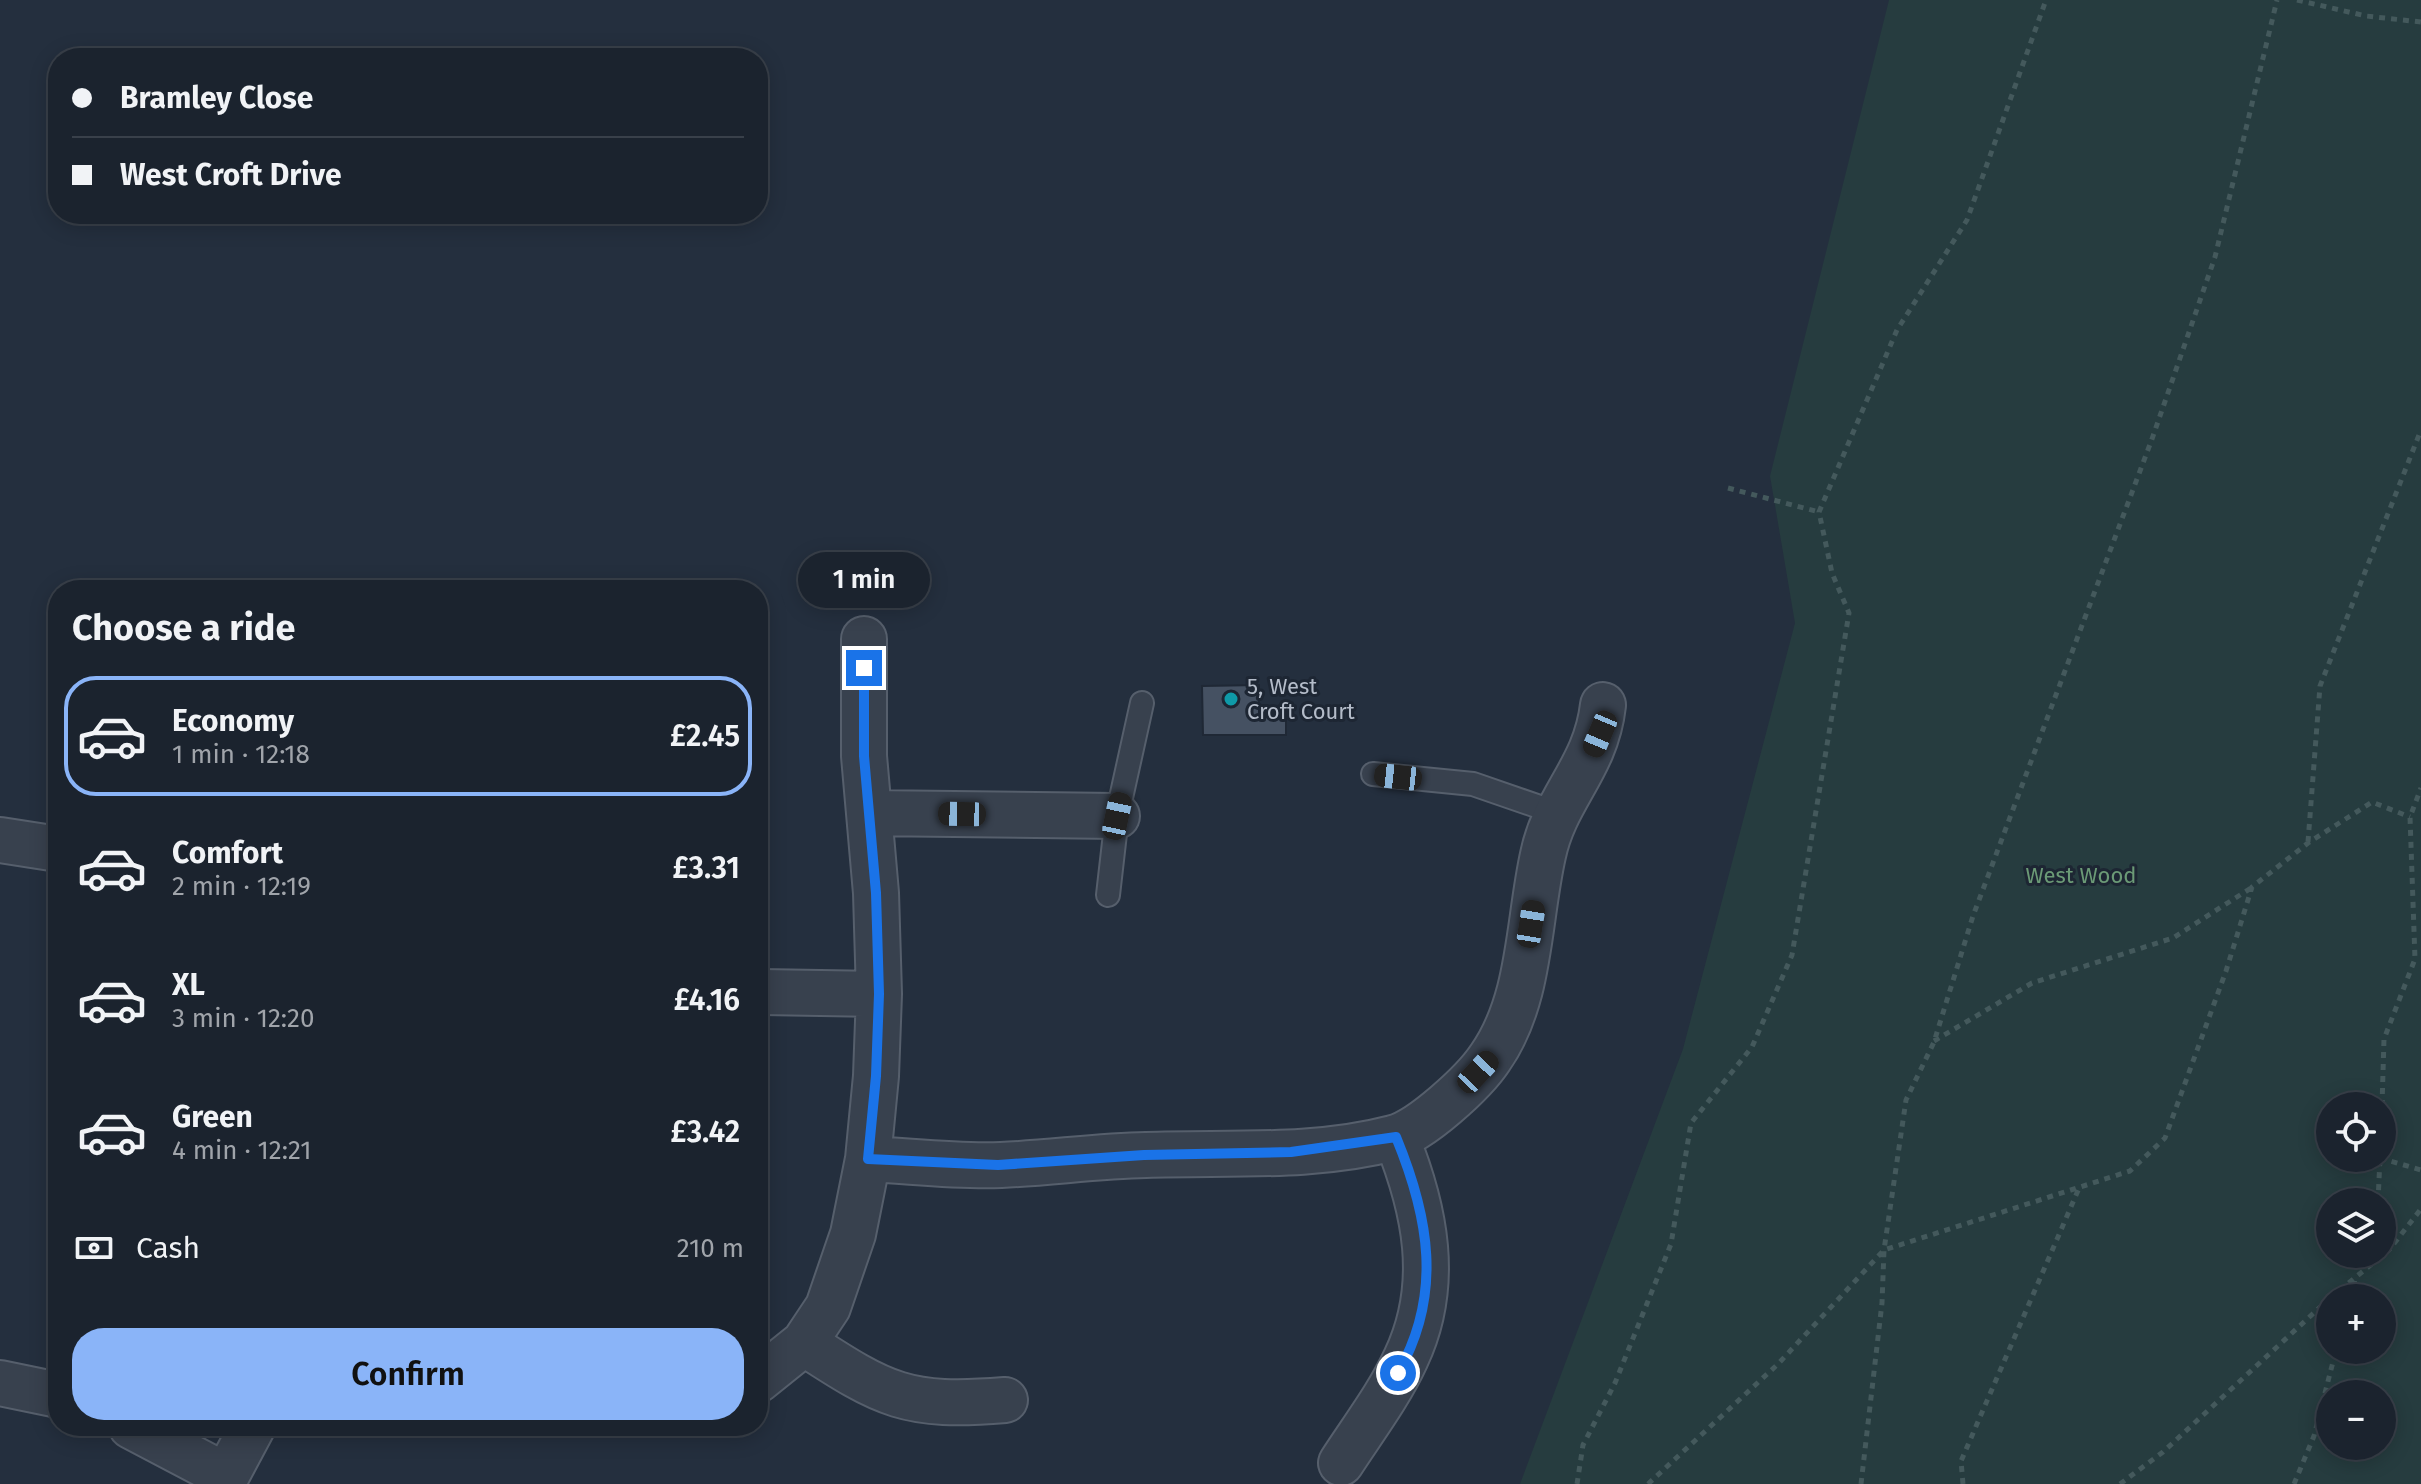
<!DOCTYPE html>
<meta charset="utf-8">
<style>
body{margin:0;font-family:"Fira Sans",sans-serif;background:#242b36;color:#f1f3f6;height:100vh;display:flex;flex-direction:column;font-size:30px;white-space:nowrap}
*{box-sizing:border-box;margin:0}
p{font-size:26px;color:#a0a4aa}
.icon{flex:none;width:44px;height:44px;fill:none;stroke:currentColor;stroke-width:2;stroke-linecap:round;stroke-linejoin:round}
.map{position:relative;flex:1;overflow:hidden}
.details{position:absolute;left:48px;top:580px;width:720px;height:856px;display:flex;flex-direction:column;background:#1b232e;border-radius:32px;box-shadow:0 4px 20px #0003,0 0 0 2px #39404a}
.details>*{flex:none}
.top-card{position:absolute;left:48px;top:48px;width:720px;height:176px;border-radius:32px;box-shadow:0 4px 20px #0003,0 0 0 2px #39404a;display:grid;align-content:center;height:176px;padding:0 24px;background:#1b232e}
.buttons{position:absolute;left:2316px;top:1092px;display:grid;gap:16px}
.buttons a{display:grid;place-items:center;width:80px;height:80px;border-radius:50%;background:#1b232e;box-shadow:0 4px 20px #0003,0 0 0 2px #39404a;font-size:40px}
.end{position:absolute;width:36px;height:36px;margin:-18px;border:10px solid #1a73e8;background:#fff;box-shadow:0 0 0 4px #fff}
.from{border-radius:50%}
.bubble{position:absolute;height:56px;border-radius:28px;background:#1b232e;box-shadow:0 4px 20px #0003,0 0 0 2px #39404a;font-size:26px;font-weight:600;line-height:56px;text-align:center}
.car{position:absolute;width:24px;height:48px;margin:-24px -12px;border-radius:10px;box-shadow:0 0 6px 2px #0007;background:linear-gradient(#222 24%,#8ab4d8 0 40%,#222 0 76%,#8ab4d8 0 86%,#222 0)}
.top-card b{display:flex;align-items:center;gap:28px;height:76px;font-size:30px}
.top-card b+b{border-top:2px solid #39404a}
.top-card i{width:20px;height:20px;background:#f1f3f6}
ul{padding:0;list-style:none}
li{display:flex;align-items:center;gap:24px;height:120px;margin:0 16px 12px;padding:0 8px;border:4px solid transparent;border-radius:32px}
li div{flex:1}
li b{display:block;font-size:30px}
li em{font-style:normal;font-weight:600}
li.current{border-color:#8ab4f8}
li>.icon{width:72px;height:72px;stroke-width:1.5}
h2{padding:0 24px;font-size:36px;line-height:96px}
.pay{display:flex;align-items:center;gap:20px;height:88px;padding:0 24px;font-size:30px}
.pay p{margin-inline-start:auto}
.primary-button{display:flex;gap:16px;margin-top:auto;padding:16px 24px}
.primary-button a{flex:1;height:92px;border-radius:32px;background:#8ab4f8;color:#111;font-size:32px;font-weight:600;line-height:92px;text-align:center}
.map>svg:first-child{display:block}
.green{fill:#263c3f;fill-rule:evenodd}
.building{fill:#455162;stroke:#1f2835;stroke-width:2}
.lines{fill:none;stroke-linecap:round;stroke-linejoin:round}
.lane-casing{stroke:#565f6c;stroke-width:26}
.street-casing{stroke:#565f6c;stroke-width:48}
.path{stroke:#44595c;stroke-width:5;stroke-dasharray:6 6;stroke-linecap:butt}
.lane{stroke:#38414e;stroke-width:22}
.street{stroke:#38414e;stroke-width:44}
.route{stroke:#1a73e8;stroke-width:10}
.culture-dot{fill:#0f9aa8;stroke:#1d2633;stroke-width:3}
.labels{text-anchor:middle;dominant-baseline:central;stroke-width:6;stroke-linejoin:round;paint-order:stroke}
.poi-label{font-size:22px;fill:#b4bcc9;stroke:#1d2633;text-anchor:start}
.park-label{font-size:22px;fill:#6b9a76;stroke:#1d2633}
</style>
<div class="map">
<svg width="2421" height="1484" viewBox="0 0 2421 1484">
<rect width="100%" height="100%" fill="#242f3e"/>
<!-- green -->
<path class="green" d="M1889,0h532v1484h-901l163,-435 112,-426 -25,-147zM2330,1106h52v52h-52zM2330,1202h52v52h-52zM2330,1298h52v52h-52zM2330,1394h52v52h-52z"/>
<!-- building -->
<path class="building" d="M1259,685v28h27v22h-83l-1,-49z"/>
<g class="lines">
<defs>
<path id="lane" d="M1373,774l100,10 84,29
M1108,895l9,-79 25,-113"/>
<path id="street" d="M869,813l248,3
M0,840l58,9
M758,992l121,2
M868,1159c43,2 89,8 133,6 48,-2 96,-9 145,-10 81,-3 167,4 247,-17 28,-7 81,-56 97,-80 41,-58 38,-136 53,-203 12,-58 53,-87 60,-150
M804,1343c81,53 103,65 201,57
M758,1380l46,-37 24,-36 25,-73 15,-75 8,-83 3,-82 -3,-101 -12,-137v-117
M0,1383l58,12
M131,1426l95,50
M1341,1463c22,-34 48,-68 65,-105 35,-74 19,-149 -10,-221
M222,1484l31,-58"/>
</defs>
<!-- lane casing -->
<use href="#lane" class="lane-casing"/>
<!-- street casing -->
<use href="#street" class="street-casing"/>
<!-- path -->
<path class="path" d="M2297,0l69,16 55,6
M1728,488l91,24
M2308,842l12,-156 101,-256
M1934,1041l98,-58 141,-45 78,-50
M2382,1106l2,-67 31,-80 -5,-142 11,-29
M2380,1158l41,12
M2378,1202l2,-44
M2382,1219l7,30
M2330,1298l59,-48 32,-41
M2350,1298l6,-22
M1577,1484l6,-39 32,-62 56,-139 20,-121 61,-76 40,-92 57,-342 -17,-40 -13,-61 78,-182 70,-110 79,-220
M1648,1484l130,-120 106,-114 246,-79 35,-33 61,-167 26,-84 56,-44 64,-41 38,15
M1861,1484l21,-181 2,-53 22,-150 28,-58 39,-126 179,-477 63,-182 62,-257
M1963,1484l-2,-23 119,-275
M2120,1484l43,-32 167,-154
M2294,1484l20,-48 22,-86"/>
<!-- lane -->
<use href="#lane" class="lane"/>
<!-- street -->
<use href="#street" class="street"/>
</g>
<g class="lines">
<!-- route -->
<path class="route" d="M864,668v88l12,137 3,101 -3,82 -8,83 130,6 146,-10 147,-3 105,-15c33,80 47,157 2,236"/>
</g>
<!-- markers -->
<circle class="culture-dot" cx="1231" cy="699" r="8"/>
<g class="labels">
<!-- poi labels -->
<g class="poi-label">
<text x="1247" y="686">5, West<tspan x="1247" dy="25">Croft Court</tspan></text>
</g>
<!-- park labels -->
<g class="park-label">
<text x="2081" y="875">West Wood</text>
</g>
</g>
</svg>
<div class="buttons">
<a><svg class="icon" aria-label="locate" viewBox="0 0 24 24"><circle cx="12" cy="12" r="6"/><path d="M12 2v4M12 18v4M2 12h4M18 12h4"/></svg></a>
<a><svg class="icon" aria-label="layers" viewBox="0 0 24 24"><path d="M12 4l9 5-9 5-9-5zM3 14l9 5 9-5"/></svg></a>
<a>+</a>
<a>−</a>
</div>
<i class="end from" style="left:1398px;top:1373px"></i>
<i class="end" style="left:864px;top:668px"></i>
<div class="bubble" style="left:798px;top:552px;width:132px">1 min</div>
<i class="car" style="left:1600px;top:734px;rotate:203deg"></i>
<i class="car" style="left:1398px;top:777px;rotate:276deg"></i>
<i class="car" style="left:962px;top:814px;rotate:271deg"></i>
<i class="car" style="left:1117px;top:816px;rotate:12deg"></i>
<i class="car" style="left:1531px;top:924px;rotate:9deg"></i>
<i class="car" style="left:1478px;top:1072px;rotate:43deg"></i>
<div class="top-card">
<b><i class="from"></i>Bramley Close</b>
<b><i></i>West Croft Drive</b>
</div>
<section class="details">
<h2>Choose a ride</h2>
<ul>
<li class="current"><svg class="icon" aria-label="car" viewBox="0 0 24 24"><path d="M5 17H2v-5l4-1 3-4h7l3 4 3 1v5h-3M9 17h6M6 11h13"/><circle cx="7" cy="17" r="2"/><circle cx="17" cy="17" r="2"/></svg><div><b>Economy</b><p>1 min · 12:18</p></div><em>£2.45</em></li>
<li><svg class="icon" aria-label="car" viewBox="0 0 24 24"><path d="M5 17H2v-5l4-1 3-4h7l3 4 3 1v5h-3M9 17h6M6 11h13"/><circle cx="7" cy="17" r="2"/><circle cx="17" cy="17" r="2"/></svg><div><b>Comfort</b><p>2 min · 12:19</p></div><em>£3.31</em></li>
<li><svg class="icon" aria-label="car" viewBox="0 0 24 24"><path d="M5 17H2v-5l4-1 3-4h7l3 4 3 1v5h-3M9 17h6M6 11h13"/><circle cx="7" cy="17" r="2"/><circle cx="17" cy="17" r="2"/></svg><div><b>XL</b><p>3 min · 12:20</p></div><em>£4.16</em></li>
<li><svg class="icon" aria-label="car" viewBox="0 0 24 24"><path d="M5 17H2v-5l4-1 3-4h7l3 4 3 1v5h-3M9 17h6M6 11h13"/><circle cx="7" cy="17" r="2"/><circle cx="17" cy="17" r="2"/></svg><div><b>Green</b><p>4 min · 12:21</p></div><em>£3.42</em></li>
</ul>
<div class="pay"><svg class="icon" aria-label="cash" viewBox="0 0 24 24"><path d="M3 7h18v10H3z"/><circle cx="12" cy="12" r="2"/></svg>Cash<p>210 m</p></div>
<div class="primary-button"><a>Confirm</a></div>
</section>
</div>
